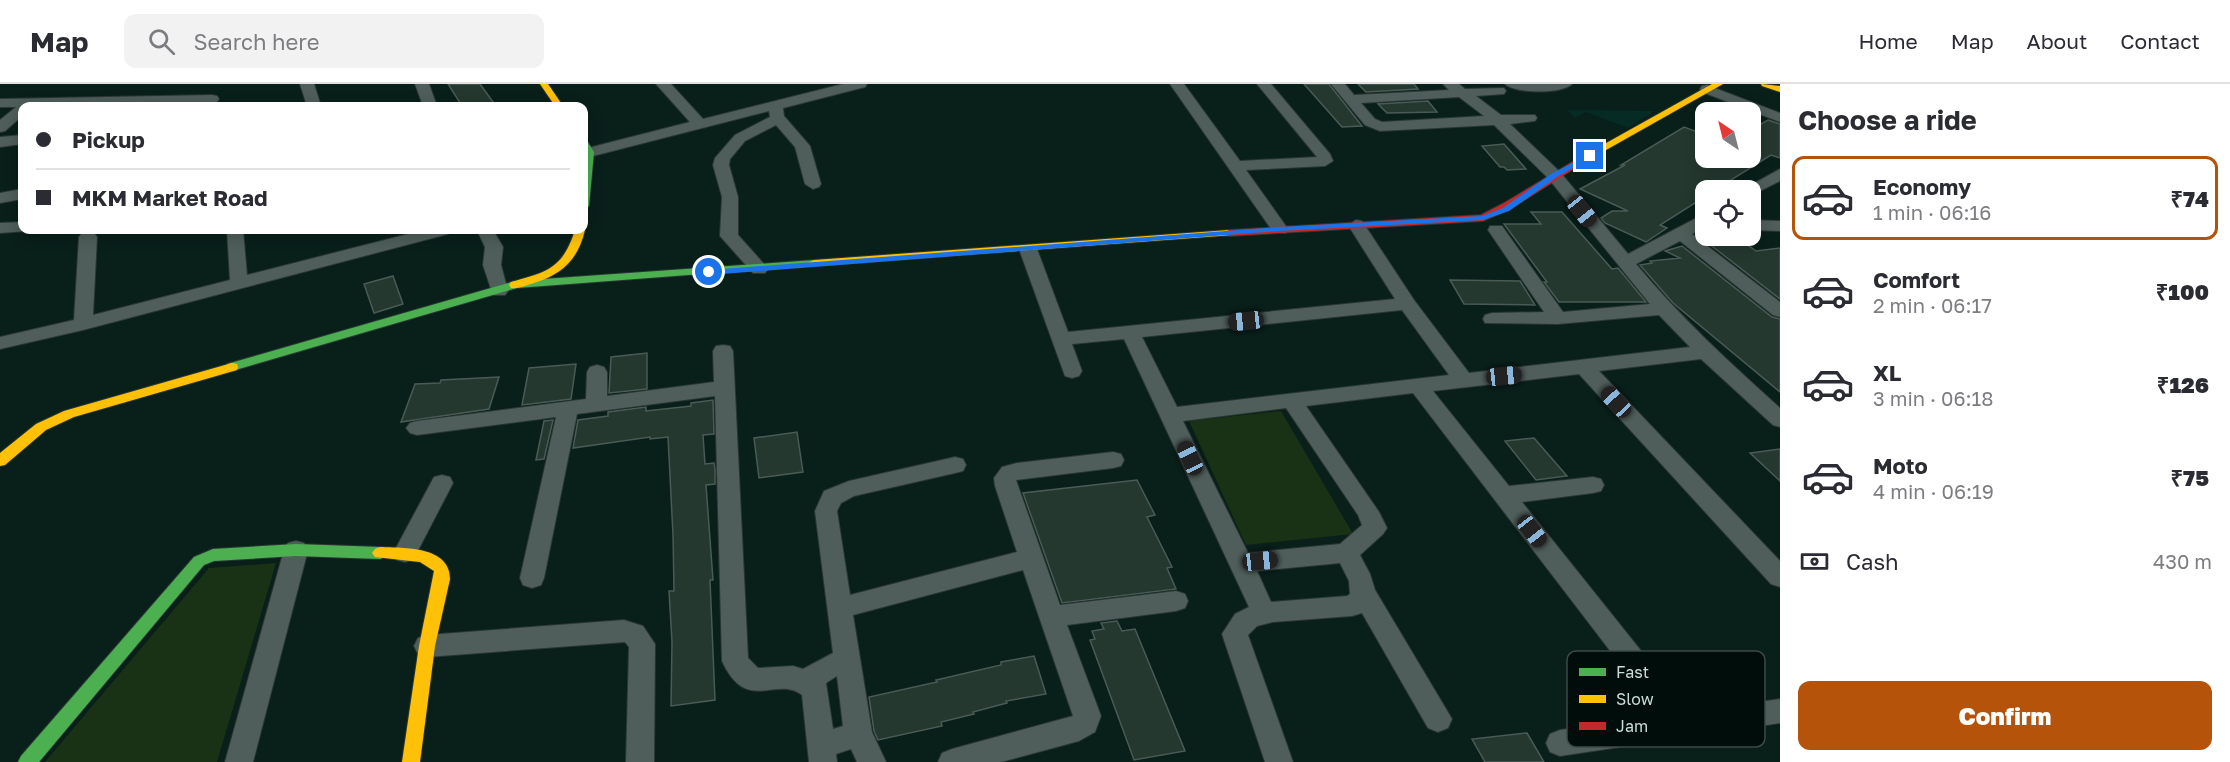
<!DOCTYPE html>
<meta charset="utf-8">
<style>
body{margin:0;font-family:"Golos Text",sans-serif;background:#f2f2f3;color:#2b2b33;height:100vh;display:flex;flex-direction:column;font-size:22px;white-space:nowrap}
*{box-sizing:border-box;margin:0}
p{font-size:20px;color:#7c7c81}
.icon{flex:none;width:33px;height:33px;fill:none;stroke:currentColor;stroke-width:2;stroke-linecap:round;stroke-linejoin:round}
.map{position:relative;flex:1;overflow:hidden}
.sheet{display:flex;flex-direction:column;background:#fff;width:450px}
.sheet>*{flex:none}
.top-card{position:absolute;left:18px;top:18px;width:570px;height:132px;border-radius:12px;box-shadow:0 3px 15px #0003;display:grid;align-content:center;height:132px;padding:0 18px;background:#fff}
.needle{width:39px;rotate:325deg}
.buttons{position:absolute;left:1695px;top:18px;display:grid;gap:12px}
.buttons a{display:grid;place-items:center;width:66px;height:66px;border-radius:12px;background:#fff;box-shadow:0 3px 15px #0003;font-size:30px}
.end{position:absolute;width:27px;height:27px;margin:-14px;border:8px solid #1a73e8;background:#fff;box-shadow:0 0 0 3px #fff}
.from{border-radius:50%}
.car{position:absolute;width:18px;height:36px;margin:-18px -9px;border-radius:8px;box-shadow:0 0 4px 2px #0007;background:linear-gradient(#222 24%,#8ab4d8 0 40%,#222 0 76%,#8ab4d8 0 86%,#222 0)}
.top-card b{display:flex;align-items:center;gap:21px;height:57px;font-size:22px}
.top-card b+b{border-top:2px solid #e1e1e2}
.top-card i{width:15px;height:15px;background:#2b2b33}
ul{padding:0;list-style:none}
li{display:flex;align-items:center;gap:18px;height:84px;margin:0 12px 9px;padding:0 6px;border:3px solid transparent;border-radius:12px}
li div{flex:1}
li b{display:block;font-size:22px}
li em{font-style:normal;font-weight:800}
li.on{border-color:#b45309}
li>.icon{width:54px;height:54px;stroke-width:1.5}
h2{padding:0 18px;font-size:27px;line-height:72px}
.pay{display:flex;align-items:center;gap:15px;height:66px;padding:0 18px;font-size:22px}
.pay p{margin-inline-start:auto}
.button{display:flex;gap:12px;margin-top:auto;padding:12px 18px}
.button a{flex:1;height:69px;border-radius:12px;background:#b45309;color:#fff;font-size:24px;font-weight:800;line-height:69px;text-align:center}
header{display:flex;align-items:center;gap:36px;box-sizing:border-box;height:84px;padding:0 30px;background:#fff;border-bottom:2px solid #e1e1e2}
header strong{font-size:28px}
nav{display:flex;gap:33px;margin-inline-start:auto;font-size:21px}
.search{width:420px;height:54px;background:#f2f2f3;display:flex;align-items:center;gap:15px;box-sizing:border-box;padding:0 21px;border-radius:12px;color:#7c7c81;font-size:22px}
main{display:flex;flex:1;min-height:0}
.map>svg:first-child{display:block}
.built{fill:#052b24}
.green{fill:#193216}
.building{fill:#243830;stroke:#4a5b55;stroke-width:1.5}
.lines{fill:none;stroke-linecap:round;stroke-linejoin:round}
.street-casing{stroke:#2a3734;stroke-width:2}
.fast-casing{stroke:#2a3734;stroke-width:2}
.slow-casing{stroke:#2a3734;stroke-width:2}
.jam-casing{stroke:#2a3734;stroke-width:2}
.street{fill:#4f5e5a;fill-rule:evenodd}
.fast{fill:#4caf50;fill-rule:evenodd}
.slow{fill:#ffc107;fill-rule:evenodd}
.jam{fill:#c62828;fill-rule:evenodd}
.route{fill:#1a73e8}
.key{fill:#010d0a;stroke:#3c4b47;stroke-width:1.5}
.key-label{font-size:16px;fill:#c7ddd6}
</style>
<header>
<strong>Map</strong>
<div class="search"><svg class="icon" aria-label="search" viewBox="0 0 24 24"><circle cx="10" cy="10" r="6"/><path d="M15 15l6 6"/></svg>Search here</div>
<nav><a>Home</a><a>Map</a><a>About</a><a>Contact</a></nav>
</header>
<main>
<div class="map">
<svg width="1780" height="678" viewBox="0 0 1780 678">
<rect width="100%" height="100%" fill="#091f1a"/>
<!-- built -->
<path class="built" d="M1567,26l88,1 -27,17 -42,-16 -11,6z"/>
<!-- green -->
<path class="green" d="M1281,327l72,123 -107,11 -57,-124z
M276,479l-59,199h-172l164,-194z"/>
<!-- building -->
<path class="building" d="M448,0h32l16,22h-34z
M1304,0h25l33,42 -20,1z
M1358,0h56l4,5 -52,3z
M1428,17l9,11 -50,1 -9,-9z
M1768,36l12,4v34l-9,-3 -56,35h-9v6l-46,29 7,3 -21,14 -41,-19 -4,-5 11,-7h16l-48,-22 45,-24h-4l63,-38 22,8v23h44v-28z
M1504,60l22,25 -19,1 -3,-3h-4l-18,-21z
M1531,128h31l50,57 6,-1 28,34h-87l-15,-20h3l-43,-58h37z
M1741,156l15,11 24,-3v51l-72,-56z
M1682,162l90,71 8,2v73l-107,-89 -33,-38 12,-2 -2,-2 30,-3 -15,-7z
M393,192l10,28 -29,9 -10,-29z
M1450,196l70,1 15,24 -71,-1z
M647,269v36l-38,4 2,-36z
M576,280l-5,35 -49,6 7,-37z
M499,293l-10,32 -88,13 14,-38 25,-1 1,-3z
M713,316l1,34 -11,1 2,29 9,-1 1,6v15l-9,1 7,95h-3l5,120 -44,6 1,-64 -3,-51h5l-1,-56 -5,-98 -18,2v-2l-77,11 5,-28 30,-4v-4l38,-5v4l45,-5v-3z
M553,336l-9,39 -8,1 8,-39z
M797,348l6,40 -44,6 -5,-40z
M1534,354l33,38 -31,4 -31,-39z
M1780,365v32l-30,-28z
M1137,396l18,35 -8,2 25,50 -5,1 9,21 -114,14 -39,-110z
M1117,537l5,10 13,-2 50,122 -51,9 -44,-120 5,-1 -3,-8 12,-2 -3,-6z
M1034,572l12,38 -40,7 1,2 -34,9 1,2 -33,8 1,4 -64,14 -4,-9 -5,-34 68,-15 -1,-2 65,-15v-3z
M1527,649l17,29h-59l-13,-23z"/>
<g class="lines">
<defs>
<path id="street" d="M300,0h14l7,22h-14z
M415,0h14l8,22h-14z
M656,0h15l32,35 140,-35h24l-2,3 -82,21 1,8 26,30 11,38 -2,3 -6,2 -8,-5 -10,-37 -19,-22 -31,16 -15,18 -1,6 9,32v38l27,30 3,4 -3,4h-12l-33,-37 2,-39 -9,-32 2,-7 20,-23 35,-18 -1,-6 -180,46 -5,-2v-6l106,-27z
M1170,0h14l56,77 77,-4 -60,-73h14l59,70 3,7 -8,5 -79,4 42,59 -2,4h-12z
M1331,0h14l9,11 95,-5 -6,-6h16l6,5 39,-1 2,3 -2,3 -28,2 25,19h34l2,3 -2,3 -25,3 50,48 68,82 78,-41v13l-14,8 88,68v15l-7,-2 -93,-74 -44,23c44,53 93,98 144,144v19l-7,-2 -72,-66 -102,12 181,190v26l-9,-3 -192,-210 -146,17 76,95 84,-9 8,2 3,6 -3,6 -8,2 -71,9 168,210 90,-13v24l-220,33 -10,-4 -4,-9 4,-9 10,-4 100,-14 -247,-323 -107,13 73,106 8,16 -4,6 -23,21 10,19 5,16 77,129 -4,9 -10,4 -10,-4 -66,-115 -10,3 -79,6 -16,4 -9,9 45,127h-28l-43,-128 13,-20 14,-7 -125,-268 -52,5 10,27 -3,5 -7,2 -7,-2 -46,-127 3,-4h12l3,4 31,83 327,-33 -47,-74 8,-5 6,1 52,79 55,73 221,-26 -31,-32 -101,9 -73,-1 -2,-4 2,-4 7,-2 52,-1 -56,-82 2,-4h12l61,86 87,-8 -102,-126 -54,-53 -114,6 -15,-6zM1459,13l25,19 -102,6 -7,-3 -14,-16zM1402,226l47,65 -272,32 -35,-70zM1286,324l72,107 4,10 -22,19 -92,9 -65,-132zM1340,479l9,18 1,13 -3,2 -76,6 -14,-31z
M1505,0h67c-10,10 -56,10 -67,0z
M1707,1l73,28v9l-78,-30 -2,-3 2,-3z
M212,11l5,1 2,3 -2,3 -195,4v10l-17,15 -5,1v-12l16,-13h-16v-8z
M22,51v9l-22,3v-10z
M1780,85v12l-30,15v-6h-8z
M22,105v10l-22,4v-10z
M1750,136l30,1v10l-30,-1z
M22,138v8l6,1 -28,2v-10z
M227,146h16l4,45 177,-45h26l-2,4 -365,96 -83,19v-12l74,-17 5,-83 3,-4h12l3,4 -4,78 137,-35z
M477,146h16l10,17 -2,18 7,26 -3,4h-12l-10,-30 2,-18z
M723,261l7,1 3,5 15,307 10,10 35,-2 10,3 30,-16 -18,-142 9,-20 25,-10 106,-24 8,2 3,6 -3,6 -8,2 -101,23 -13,7 -4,8 13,84 167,-43 -22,-66 -1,-8 8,-11 15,-4 96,-11 8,2 3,6 -3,6 -8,2 -97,12 44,125 116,-14 9,3 3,7 -3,7 -9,3 -109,14 34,91 -6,16 -16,9 -78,21h-63l4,-9 10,-4 121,-33 -50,-146 -170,45 19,117 14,30h-29l-6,-13 -15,5 1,8h-28l-7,-67c-26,-20 -55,20 -80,-34l-7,-265 -138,18 -33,164 -3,7 -9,3 -9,-3 -3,-7 36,-161 -139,18 -7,-2 -4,-5 4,-5 7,-2 169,-22 1,-27 3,-5 7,-2 7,2 3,5v24l107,-14 -1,-31 3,-5zM837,592l6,50 -10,3 -7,-46z
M442,391l8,2 3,6 -40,77 -8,2 -8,-2 -4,-7 4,-7 37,-69z
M296,457l8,2 4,7 -55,212h-28l59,-212 4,-7z
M624,536l19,6 12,18 -1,118h-28l3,-115 -4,-5 -198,15 -9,-3 -4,-8 4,-8 9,-3z"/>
<path id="fast" d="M584,56l3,1 7,11 -5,54 -5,3z
M814,176l4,1v4l-301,23 -285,83 -6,-4 1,-3 288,-83z
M296,460l84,3 5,2 3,4 -3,4 -5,2 -84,-3 -82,5 -10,4 -165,197h-21l3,-6 173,-199 19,-8z"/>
<path id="slow" d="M540,0h8l15,22h-8z
M1712,0h11l-140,79h-8l-1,-2z
M1761,0l19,2v6l-18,-6z
M584,144l1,2c-7,29 -22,44 -51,53 -7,2 -15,6 -23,5l-2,-3 2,-3c37,-10 52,-14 64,-52h9z
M1229,146l5,3 -1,2 -419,31 -6,-3 6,-3z
M232,279l5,1 1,3 -1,3 -163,47 -28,13 -41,35 -5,1v-13l36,-29 28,-13z
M380,463c24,1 70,-1 70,32l-15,67 -15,116h-18l17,-116 15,-75 -14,-9 -45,-5 -3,-4 3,-4z"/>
<path id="jam" d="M1579,74l4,1v4l-71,45 -29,13 -254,15 -5,-3 5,-3 252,-15 23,-12z"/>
</defs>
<!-- street casing -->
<use href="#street" class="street-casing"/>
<!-- fast casing -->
<use href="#fast" class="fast-casing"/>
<!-- slow casing -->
<use href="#slow" class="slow-casing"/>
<!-- jam casing -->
<use href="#jam" class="jam-casing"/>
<!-- street -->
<use href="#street" class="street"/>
<!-- fast -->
<use href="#fast" class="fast"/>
<!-- slow -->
<use href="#slow" class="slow"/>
<!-- jam -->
<use href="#jam" class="jam"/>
</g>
<!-- route -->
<path class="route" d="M1588,71l6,1 -37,21 -48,34 -26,9 -203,11 -571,44 -4,-3 4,-2 571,-43 202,-11 21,-8 48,-34z"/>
<!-- legend -->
<rect x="1567" y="567" width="198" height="96" rx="9" class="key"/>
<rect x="1579" y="584" width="27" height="8" fill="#4caf50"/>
<rect x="1579" y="611" width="27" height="8" fill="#ffc107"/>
<rect x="1579" y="638" width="27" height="8" fill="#c62828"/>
<g class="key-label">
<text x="1616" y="594">Fast</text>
<text x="1616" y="621">Slow</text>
<text x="1616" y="648">Jam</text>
</g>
</svg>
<div class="buttons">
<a><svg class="needle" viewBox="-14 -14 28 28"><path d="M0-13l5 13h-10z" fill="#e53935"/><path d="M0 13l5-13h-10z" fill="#7c7c81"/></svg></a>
<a><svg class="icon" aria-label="locate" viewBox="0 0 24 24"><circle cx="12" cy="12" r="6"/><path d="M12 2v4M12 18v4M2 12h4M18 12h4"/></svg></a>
</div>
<i class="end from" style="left:709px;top:188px"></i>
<i class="end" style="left:1590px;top:72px"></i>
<i class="car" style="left:1582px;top:127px;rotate:141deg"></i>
<i class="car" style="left:1246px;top:237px;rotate:264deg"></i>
<i class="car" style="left:1504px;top:292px;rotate:84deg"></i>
<i class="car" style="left:1616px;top:318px;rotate:317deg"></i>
<i class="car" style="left:1190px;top:374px;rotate:335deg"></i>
<i class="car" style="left:1532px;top:447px;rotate:142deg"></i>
<i class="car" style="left:1260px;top:477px;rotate:84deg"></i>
<div class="top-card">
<b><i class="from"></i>Pickup</b>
<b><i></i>MKM Market Road</b>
</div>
</div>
<section class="sheet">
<h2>Choose a ride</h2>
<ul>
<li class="on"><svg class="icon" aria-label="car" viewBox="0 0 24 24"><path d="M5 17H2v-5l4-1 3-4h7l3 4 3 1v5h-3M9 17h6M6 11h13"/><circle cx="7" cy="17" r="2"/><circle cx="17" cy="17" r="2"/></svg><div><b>Economy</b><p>1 min · 06:16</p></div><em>₹74</em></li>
<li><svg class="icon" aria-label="car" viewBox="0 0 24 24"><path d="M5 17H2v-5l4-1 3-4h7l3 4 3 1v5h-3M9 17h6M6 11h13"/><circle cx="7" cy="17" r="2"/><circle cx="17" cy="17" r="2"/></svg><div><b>Comfort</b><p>2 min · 06:17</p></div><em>₹100</em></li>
<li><svg class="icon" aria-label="car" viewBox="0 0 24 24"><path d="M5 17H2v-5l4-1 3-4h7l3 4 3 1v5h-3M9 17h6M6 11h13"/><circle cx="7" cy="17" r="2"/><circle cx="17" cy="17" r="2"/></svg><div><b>XL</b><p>3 min · 06:18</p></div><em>₹126</em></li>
<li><svg class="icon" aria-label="car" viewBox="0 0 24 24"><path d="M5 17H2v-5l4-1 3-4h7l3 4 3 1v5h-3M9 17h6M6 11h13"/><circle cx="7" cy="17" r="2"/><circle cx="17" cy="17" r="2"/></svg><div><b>Moto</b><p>4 min · 06:19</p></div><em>₹75</em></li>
</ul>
<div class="pay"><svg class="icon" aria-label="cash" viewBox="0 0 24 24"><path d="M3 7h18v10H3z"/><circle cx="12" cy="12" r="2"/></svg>Cash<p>430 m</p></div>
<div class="button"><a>Confirm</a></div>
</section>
</main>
